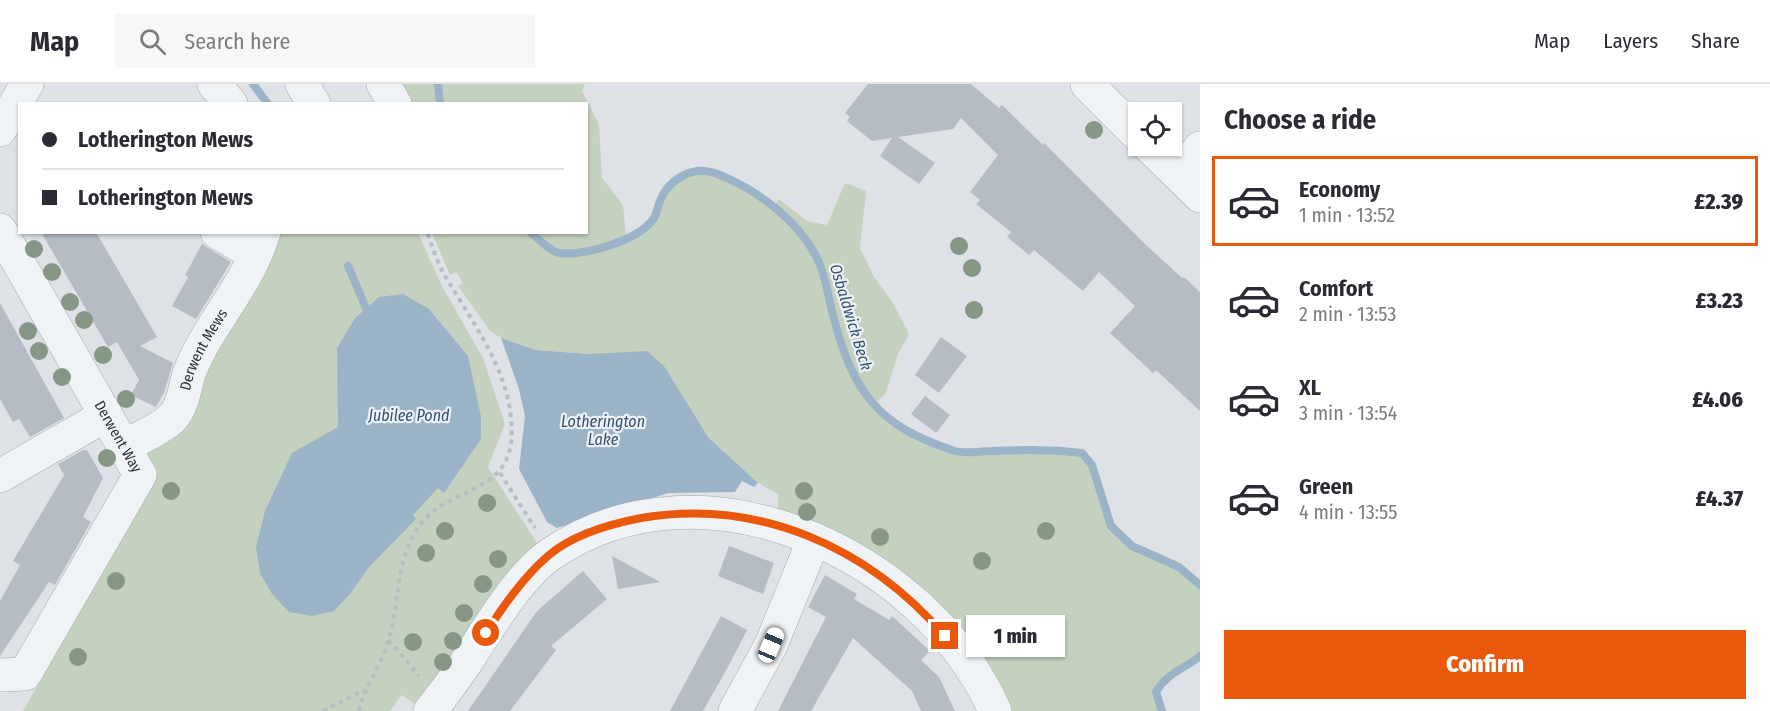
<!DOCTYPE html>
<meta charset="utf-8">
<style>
body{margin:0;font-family:"Fira Sans Condensed",sans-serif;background:#f7f7f7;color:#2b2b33;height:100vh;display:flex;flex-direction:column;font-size:22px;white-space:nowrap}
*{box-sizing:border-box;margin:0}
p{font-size:20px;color:#7c7c81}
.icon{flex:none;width:33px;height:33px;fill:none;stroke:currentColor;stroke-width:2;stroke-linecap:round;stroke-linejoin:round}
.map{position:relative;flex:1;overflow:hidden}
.details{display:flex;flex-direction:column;background:#fff;width:570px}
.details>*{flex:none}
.guide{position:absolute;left:18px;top:18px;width:570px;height:132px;border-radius:0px;box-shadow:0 2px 4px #0004;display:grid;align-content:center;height:132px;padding:0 24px;background:#fff}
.fabs{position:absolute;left:1128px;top:18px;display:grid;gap:12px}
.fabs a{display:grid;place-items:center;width:54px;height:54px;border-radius:0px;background:#fff;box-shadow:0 2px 4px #0004;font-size:30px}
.end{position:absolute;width:27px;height:27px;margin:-14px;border:8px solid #ea580c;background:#fff;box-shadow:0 0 0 3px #fff}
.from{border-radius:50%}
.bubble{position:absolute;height:42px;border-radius:0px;background:#fff;box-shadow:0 2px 4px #0004;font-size:20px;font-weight:800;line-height:42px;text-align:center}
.car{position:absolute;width:18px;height:36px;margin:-18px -9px;border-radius:8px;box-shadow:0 0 4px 2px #0007;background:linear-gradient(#fff 24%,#345 0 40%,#fff 0 76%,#345 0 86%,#fff 0)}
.guide b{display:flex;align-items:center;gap:21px;height:57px;font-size:22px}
.guide b+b{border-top:2px solid #e1e1e2}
.guide i{width:15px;height:15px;background:#2b2b33}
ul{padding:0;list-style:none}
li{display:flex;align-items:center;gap:18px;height:90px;margin:0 12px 9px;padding:0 12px;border:3px solid transparent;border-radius:0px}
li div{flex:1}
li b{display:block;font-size:22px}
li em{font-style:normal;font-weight:800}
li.active{border-color:#ea580c}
li>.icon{width:54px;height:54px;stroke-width:1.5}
h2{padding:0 24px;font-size:27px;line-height:72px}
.button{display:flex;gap:12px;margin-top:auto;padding:12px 24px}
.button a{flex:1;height:69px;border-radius:0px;background:#ea580c;color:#fff;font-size:24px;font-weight:800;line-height:69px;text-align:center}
header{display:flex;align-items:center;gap:36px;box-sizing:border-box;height:84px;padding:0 30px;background:#fff;border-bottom:2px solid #e1e1e2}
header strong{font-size:28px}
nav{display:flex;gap:33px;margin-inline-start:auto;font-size:21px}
.search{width:420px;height:54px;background:#f7f7f7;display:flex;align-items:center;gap:15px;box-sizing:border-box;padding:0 21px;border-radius:0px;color:#7c7c81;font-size:22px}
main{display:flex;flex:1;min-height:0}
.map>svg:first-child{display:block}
.green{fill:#c5d1bf}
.water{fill:#9ab3c7}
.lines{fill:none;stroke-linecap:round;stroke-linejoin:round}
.stream{stroke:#9ab3c7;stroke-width:8}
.building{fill:#b5bcc4}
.minor-casing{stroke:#a4a9b1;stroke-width:34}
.path{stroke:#b8bdc2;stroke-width:4;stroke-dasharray:4.5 4.5;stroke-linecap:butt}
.minor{stroke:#f0f3f6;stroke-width:33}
.tree{fill:#869785}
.route{stroke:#ea580c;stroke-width:8}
.labels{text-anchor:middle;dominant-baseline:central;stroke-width:4.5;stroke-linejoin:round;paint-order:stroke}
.street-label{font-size:15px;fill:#28313d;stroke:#edf1f5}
.water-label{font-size:16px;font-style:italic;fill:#335370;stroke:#edf1f5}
</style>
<header>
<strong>Map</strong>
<div class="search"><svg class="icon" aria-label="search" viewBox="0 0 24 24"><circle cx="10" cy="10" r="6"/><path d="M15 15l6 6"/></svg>Search here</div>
<nav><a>Map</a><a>Layers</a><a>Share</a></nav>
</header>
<main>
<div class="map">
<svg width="1200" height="627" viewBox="0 0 1200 627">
<rect width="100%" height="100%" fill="#dee2e7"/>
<!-- green -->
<path class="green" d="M394,0h191l-3,7 17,33 3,54 21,27 3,32c41,-19 22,-33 46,-55 34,-32 103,22 128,48 6,7 10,16 15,24l-13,-23 -28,-25 5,-7 28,22 20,4 18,-42 21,8 -6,57 14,29 19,26 16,31 -11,20 -13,41 -12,9 -18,-26 -36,-118 21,82 13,36 18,26 40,29 47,19 99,-3 25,4 10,12 19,61 21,20 47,21 21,18v71c-17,14 -32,16 -44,36l6,19h-154l-93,-125 -59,-44 -25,-12 -53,-17v-19l-20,-11 -50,-46 -15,-22 -104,-61 -53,-4 -35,-12 -11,-7 -32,-45 5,-3 -7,-11 -6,3 -18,-42 154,-1v-128l-180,-1z
M271,149h147l25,55 40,70 22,66 -17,43 54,84 -122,157 -18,-13 -12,16h-367l135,-239 -13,-22 51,-75z"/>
<!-- water -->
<path class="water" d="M403,210l26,15 39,47 13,61v22l-37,54 -6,-5 -25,27 3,4 -47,48 -19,27 -16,17 -22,5 -23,-4 -17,-18 -12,-21 -4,-26 9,-36 27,-58 46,-26 -1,-79 18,-30 24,-21z
M501,254l35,12 53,4 58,-3 17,15 44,71 50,46 -4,4 -12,-6 -7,11 -67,1 -111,35 -10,-6 -28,-53 6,-53 -6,-27z"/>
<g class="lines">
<!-- stream -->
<path class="stream" d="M253,0l15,20
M438,0l2,20
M530,148c8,6 20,20 30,21 25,3 80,-13 94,-35 3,-5 4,-12 6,-17 8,-21 32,-36 55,-28 40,15 83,47 102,85 9,17 11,39 16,57 20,77 44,111 122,136 11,3 25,0 36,0 31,-1 61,-2 91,2l10,12 19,61 21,20 47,21 21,18
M348,182l18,42
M1162,627l-6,-19c12,-20 27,-22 44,-36"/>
</g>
<!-- building -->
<path class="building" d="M868,0h103l28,24 3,-3 41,40 1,-2 101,101 37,34 2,-1 16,15v119l-44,-41 -3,3 -43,-40 25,-27 -36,-34 -16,19 -49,-41 -5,5 -22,-18 4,-5 -35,-28 4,-4 -10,-8 28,-37 -37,-37 -8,11 -55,8 37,26 -16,21 -39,-28 12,-18 -20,3 -25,-20 3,-4 -5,-4z
M41,148h55l61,105 -17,9 33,17 -9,30 -8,14 -25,-12 8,-15 -22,-38 -9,5z
M202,160l29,18 -35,57 -24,-13 16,-29 -3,-2z
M0,219l64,115 -34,19 -11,-18 -6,3 -13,-23z
M941,253l26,19 -28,37 -24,-18z
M925,312l25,19 -14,18 -25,-19z
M83,366h4l16,28 -20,39 8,5 -36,63 -6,-3 -49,74v-55l20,-36 -7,-4 51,-86 -6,-11z
M729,462l45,17 -11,31 -45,-18z
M612,472l48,26 -42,7z
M583,487l24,28 -56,47 5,4 -46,61h-42l69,-100z
M825,491l32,19 -3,5 35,21 3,-4 38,35 -9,9 18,17 16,34h-34l-9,-20 -59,-53 -42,73h-33l48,-94 -18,-10z
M721,532l26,14 -18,35 -26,46h-33z"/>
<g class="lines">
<defs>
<g id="minor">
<path d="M214,0l17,20"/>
<path d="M302,0l12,20"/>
<path d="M383,0l12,20"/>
<path d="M1087,0l51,51"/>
<path d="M0,46l27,-46"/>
<path d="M1149,62l51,50"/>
<path d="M1178,90l22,-26"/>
<path id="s1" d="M0,146l140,245 -115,199 -25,1"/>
<path d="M217,148l37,22"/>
<path id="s2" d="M124,363c14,-9 36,-17 48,-29 12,-13 12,-30 18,-47 19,-48 59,-87 74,-139"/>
<path d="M0,392l106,-61"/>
<path d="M430,627c12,-15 24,-31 35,-47 22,-33 53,-88 86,-110 152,-104 375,1 444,157"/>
<path d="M735,627l36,-66 43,-106"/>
</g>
</defs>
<!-- minor casing -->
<use href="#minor" class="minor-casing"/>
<!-- path -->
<path class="path" d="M500,389l35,55
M389,556l30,36
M323,627l41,-21
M359,627c5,-22 17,-38 25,-58 17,-40 9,-91 35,-127 33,-45 101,-28 92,-108 -5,-53 -41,-99 -67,-144 -7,-12 -12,-28 -17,-42"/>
<!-- minor -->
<use href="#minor" class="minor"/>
</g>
<!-- trees -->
<g class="tree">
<circle cx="1094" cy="46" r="9"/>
<circle cx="959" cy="162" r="9"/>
<circle cx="34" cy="165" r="9"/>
<circle cx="972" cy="184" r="9"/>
<circle cx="52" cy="188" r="9"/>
<circle cx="70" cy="218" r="9"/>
<circle cx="974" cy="226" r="9"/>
<circle cx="84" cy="236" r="9"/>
<circle cx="28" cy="247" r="9"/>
<circle cx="39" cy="267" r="9"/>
<circle cx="103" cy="271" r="9"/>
<circle cx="62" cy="293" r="9"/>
<circle cx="126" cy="315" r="9"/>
<circle cx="107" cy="374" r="9"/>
<circle cx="171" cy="407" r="9"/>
<circle cx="804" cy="407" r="9"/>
<circle cx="487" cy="419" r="9"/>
<circle cx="807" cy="428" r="9"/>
<circle cx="445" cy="447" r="9"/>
<circle cx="1046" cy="447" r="9"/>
<circle cx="880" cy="453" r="9"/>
<circle cx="426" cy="469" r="9"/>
<circle cx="498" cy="475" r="9"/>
<circle cx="982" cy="477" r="9"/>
<circle cx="116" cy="497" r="9"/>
<circle cx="483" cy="500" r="9"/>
<circle cx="464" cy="529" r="9"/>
<circle cx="453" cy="557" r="9"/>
<circle cx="413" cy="558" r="9"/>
<circle cx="984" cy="563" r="9"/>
<circle cx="78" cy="573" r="9"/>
<circle cx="443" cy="578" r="9"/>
</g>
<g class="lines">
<!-- route -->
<path class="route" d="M486,549c17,-27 38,-57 63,-78 25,-21 61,-31 92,-37 118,-20 227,29 304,118"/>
</g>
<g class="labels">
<!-- street labels -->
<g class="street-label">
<text stroke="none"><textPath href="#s2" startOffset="132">Derwent Mews</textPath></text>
<text stroke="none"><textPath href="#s1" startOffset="238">Derwent Way</textPath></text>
</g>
<!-- water labels -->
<g class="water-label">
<text transform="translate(851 233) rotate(73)">Osbaldwick Beck</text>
<text x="409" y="331">Jubilee Pond</text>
<text x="603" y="337">Lotherington<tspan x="603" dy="18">Lake</tspan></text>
</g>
</g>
</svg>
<div class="fabs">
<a><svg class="icon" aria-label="locate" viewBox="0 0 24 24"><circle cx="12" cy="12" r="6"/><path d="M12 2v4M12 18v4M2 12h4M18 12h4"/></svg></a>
</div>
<i class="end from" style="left:486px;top:549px"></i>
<i class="end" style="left:945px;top:552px"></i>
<div class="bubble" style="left:966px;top:531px;width:99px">1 min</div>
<i class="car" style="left:771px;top:561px;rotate:23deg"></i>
<div class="guide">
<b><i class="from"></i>Lotherington Mews</b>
<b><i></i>Lotherington Mews</b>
</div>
</div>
<section class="details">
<h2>Choose a ride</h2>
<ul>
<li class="active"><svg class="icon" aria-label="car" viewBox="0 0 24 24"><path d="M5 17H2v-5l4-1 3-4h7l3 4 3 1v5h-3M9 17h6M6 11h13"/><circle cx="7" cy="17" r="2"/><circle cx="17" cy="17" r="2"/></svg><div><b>Economy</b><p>1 min · 13:52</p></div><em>£2.39</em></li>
<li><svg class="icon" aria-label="car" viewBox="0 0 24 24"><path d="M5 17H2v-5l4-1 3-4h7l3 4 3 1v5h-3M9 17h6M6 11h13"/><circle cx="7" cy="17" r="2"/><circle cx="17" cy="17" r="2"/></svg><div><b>Comfort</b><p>2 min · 13:53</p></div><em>£3.23</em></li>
<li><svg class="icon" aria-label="car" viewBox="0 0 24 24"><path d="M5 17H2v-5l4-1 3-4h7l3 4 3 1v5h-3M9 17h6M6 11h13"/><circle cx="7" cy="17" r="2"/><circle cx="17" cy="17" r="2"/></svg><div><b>XL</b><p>3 min · 13:54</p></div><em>£4.06</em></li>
<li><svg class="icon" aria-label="car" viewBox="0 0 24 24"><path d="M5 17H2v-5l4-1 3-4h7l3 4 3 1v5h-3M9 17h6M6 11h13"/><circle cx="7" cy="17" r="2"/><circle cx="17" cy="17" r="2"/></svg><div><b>Green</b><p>4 min · 13:55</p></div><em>£4.37</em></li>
</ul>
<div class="button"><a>Confirm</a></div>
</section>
</main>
